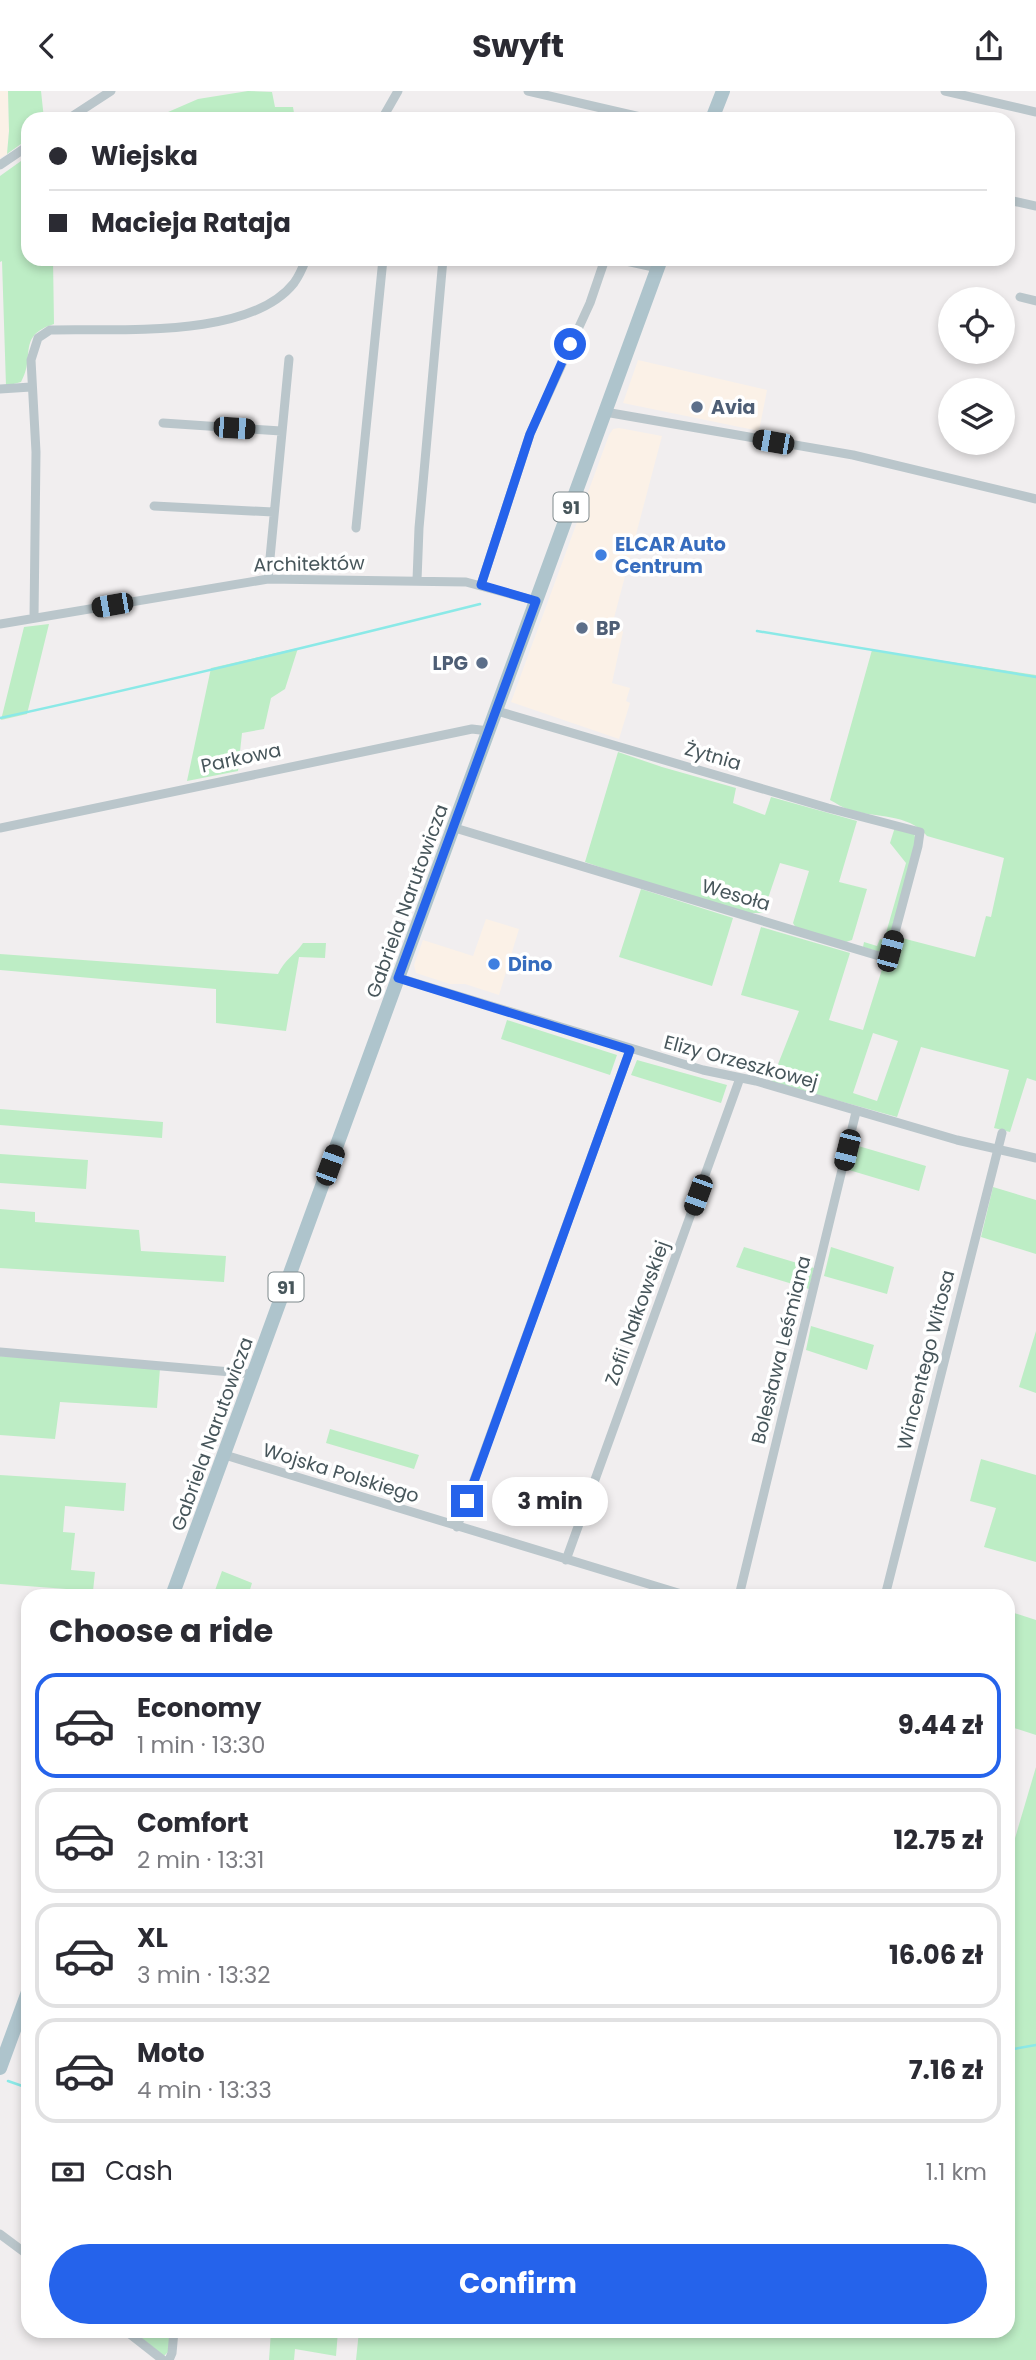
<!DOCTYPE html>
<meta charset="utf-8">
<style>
body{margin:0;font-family:Poppins,sans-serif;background:#f2f2f3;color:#2b2b33;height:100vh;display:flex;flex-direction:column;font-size:26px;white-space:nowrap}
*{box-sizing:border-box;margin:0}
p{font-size:23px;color:#7c7c81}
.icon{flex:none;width:38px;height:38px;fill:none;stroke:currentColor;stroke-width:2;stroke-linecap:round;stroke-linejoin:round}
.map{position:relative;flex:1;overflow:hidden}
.side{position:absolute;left:21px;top:1498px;width:994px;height:749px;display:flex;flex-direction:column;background:#fff;border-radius:21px;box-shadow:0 4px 10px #0003}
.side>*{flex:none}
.hud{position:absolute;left:21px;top:21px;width:994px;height:154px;border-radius:21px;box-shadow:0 4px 10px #0003;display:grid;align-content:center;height:154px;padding:0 28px;background:#fff}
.tools{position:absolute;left:938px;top:196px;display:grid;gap:14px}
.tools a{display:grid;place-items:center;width:77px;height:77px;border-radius:50%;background:#fff;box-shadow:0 4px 10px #0003;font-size:35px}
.end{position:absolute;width:32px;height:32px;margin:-16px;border:9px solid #2563eb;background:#fff;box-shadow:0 0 0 4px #fff}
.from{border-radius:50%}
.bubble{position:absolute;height:49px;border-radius:24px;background:#fff;box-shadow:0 4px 10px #0003;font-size:23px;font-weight:700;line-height:49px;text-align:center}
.car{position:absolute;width:21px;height:42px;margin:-21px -10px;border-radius:9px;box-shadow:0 0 5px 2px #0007;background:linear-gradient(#222 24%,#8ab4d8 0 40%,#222 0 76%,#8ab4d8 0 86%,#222 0)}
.hud b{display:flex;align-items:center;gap:24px;height:66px;font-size:26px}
.hud b+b{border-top:2px solid #e1e1e2}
.hud i{width:18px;height:18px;background:#2b2b33}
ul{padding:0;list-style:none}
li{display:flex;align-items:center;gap:21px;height:105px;margin:0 14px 10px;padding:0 14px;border:4px solid #e1e1e2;border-radius:21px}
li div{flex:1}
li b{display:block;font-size:26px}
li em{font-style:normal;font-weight:700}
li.on{border-color:#2563eb}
li>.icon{width:63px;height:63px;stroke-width:1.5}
h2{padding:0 28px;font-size:32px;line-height:84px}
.pay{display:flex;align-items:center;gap:18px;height:77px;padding:0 28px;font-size:26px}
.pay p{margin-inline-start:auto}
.button{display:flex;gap:14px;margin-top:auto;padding:14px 28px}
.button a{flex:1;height:80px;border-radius:42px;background:#2563eb;color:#fff;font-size:28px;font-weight:700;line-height:80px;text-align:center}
header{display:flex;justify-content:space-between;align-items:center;height:91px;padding:0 28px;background:#fff;font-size:32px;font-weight:700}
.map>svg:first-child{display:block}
.commercial{fill:#fbf1e7}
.green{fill:#bdedc5;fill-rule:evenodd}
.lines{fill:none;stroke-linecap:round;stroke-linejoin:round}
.stream{stroke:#8be9e7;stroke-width:2.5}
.street{stroke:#bac6cb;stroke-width:9}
.primary{stroke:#aec4cc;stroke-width:14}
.route{stroke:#2563eb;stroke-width:9}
.service-dot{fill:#5c6f8a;stroke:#fff;stroke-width:2.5}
.shop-dot{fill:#3f7fe0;stroke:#fff;stroke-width:2.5}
.labels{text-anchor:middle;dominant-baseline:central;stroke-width:7;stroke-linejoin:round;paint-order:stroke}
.shield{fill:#fff;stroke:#7e898c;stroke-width:2}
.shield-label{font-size:18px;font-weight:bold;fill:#47565b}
.service-label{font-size:19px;font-weight:bold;fill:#4e5e75;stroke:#fff;text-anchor:start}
.shop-label{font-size:19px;font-weight:bold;fill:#366cbe;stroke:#fff;text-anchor:start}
.street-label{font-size:19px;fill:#47565b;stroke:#fff}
</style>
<header><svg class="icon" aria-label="back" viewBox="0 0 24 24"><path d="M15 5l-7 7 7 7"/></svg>Swyft<svg class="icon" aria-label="share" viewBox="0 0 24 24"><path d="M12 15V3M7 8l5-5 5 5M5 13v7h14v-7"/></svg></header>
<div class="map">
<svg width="1036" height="2269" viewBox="0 0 1036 2269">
<rect width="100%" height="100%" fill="#f1eeef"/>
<!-- commercial -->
<path class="commercial" d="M0,0h8l1,40 -2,23 -7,4z
M638,269l129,30 -8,41 -136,-28z
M619,337l43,8 -48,182 9,14 -11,51 18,5 -4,13 4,2 -11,36 -108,-37 98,-267 4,-6z
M486,828l33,10 -20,66 -34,-11h-15l-34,-11 -2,-8 9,-25 50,16z"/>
<!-- green -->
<path class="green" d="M8,0h33l3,28h-16v20l-21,15 2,-23z
M248,0l24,1 3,15h18l2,12h-143l46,-20z
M28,65v103h25l1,65c-38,12 -18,33 -33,58l-15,4 -4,-125 -2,1v-86z
M49,533l-22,90 -26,6 23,-93z
M298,557l-13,41 -14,9 -7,31 -22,4 -4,38 -51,10 24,-113z
M872,559l164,25v406l-9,-3 -17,54 -16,-4 15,-58 -88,-23 -24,70 -126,-35 28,-71 -58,-16 20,-68 89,26 -21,67 34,10 21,-67 6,-3 8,-23 77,20 11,-41 5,1 13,-59 -77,-22c-19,-23 -51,-18 -77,-26 -7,-2 -14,-7 -20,-10zM873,942l25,8 -21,60 -24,-8z
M618,661l44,15 74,21 -3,15 32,12 6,-18 86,24 -18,61 28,7 -15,51 -6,2 -50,-14 -3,-5 16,-52 -29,-8 -17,50h-14l-94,-27 -70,-24z
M895,736l19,6 2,9 -29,104 -7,6 -17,-5 1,-5 13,4 3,-7 4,1 22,-77 -16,-20z
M641,798l92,29 -21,68 -93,-29z
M303,852h23l-1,15 -26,-1 -13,74 -70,-8v-34l-216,-19v-16l278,20c7,-15 16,-18 25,-31z
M507,929l110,35 -7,20 -109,-36z
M637,969l90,25 -6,18 -90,-28z
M0,1018l163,13 -1,16 -162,-13z
M855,1054l71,21 -7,25 -70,-21z
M0,1063l88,6 -2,29 -86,-6z
M993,1096l43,13v54l-55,-17z
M0,1118l35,3v10l104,8 2,21 85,5 -2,26 -224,-14z
M744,1156l70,21 -5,21 -73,-22z
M831,1156l63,20 -7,27 -63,-18z
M811,1235l63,19 -7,25 -61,-20z
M1036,1240v62l-17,-6z
M0,1265l160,12 -3,40 -97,-6 -5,37 -55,-4z
M330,1338l89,26 -5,14 -88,-26z
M981,1368l55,16v87l-52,-15 12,-39 -26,-7z
M0,1384l126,8 -2,28 -59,-5 -2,26 12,1 -4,37 24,2 -2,19 -93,-7z
M222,1480l30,12 -4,13h-35z
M1008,1520l28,9v115l-28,-9z
M1036,1676v593h-680l3,-29h649v-469z
M133,2240h37l-1,20 -5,5z
M271,2240h67l-2,25 -41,-7 -1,11h-25z"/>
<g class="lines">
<!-- stream -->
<path class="stream" d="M757,540l279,46
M0,627c160,-35 320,-74 480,-114
M1008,1959l28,-5
M8,1990l20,7"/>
<!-- street -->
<path class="street" d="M528,0l121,28
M945,0l91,21
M68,28l43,-28
M382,28l16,-28
M0,74l28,-19
M1008,109l28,6
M617,168l41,9
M1020,206l16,4
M0,298l31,-2
M605,321l248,43 183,44
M163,332l118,8
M154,415l119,6
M356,437l27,-269
M268,488l21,-220
M417,489l2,-52 24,-269
M481,494l49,-151 60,-131 15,-44
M34,527l2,-166 -5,-92 7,-22 12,-8c66,-2 199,10 244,-47 5,-7 9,-16 12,-24
M0,533l268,-45 198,3 70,19
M0,737l472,-99 17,2
M455,737l424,128 11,-5 28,-105 2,-14 -92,-24 -331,-97
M399,887l304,92 53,11 201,59 79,18
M0,1261l254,22
M225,1364l463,141
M457,1436l173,-477
M566,1469l174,-482
M739,1505l117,-484
M885,1505l117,-463
M0,2143l28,21
M126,2240l37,29
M169,2269l3,-7 2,-22"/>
<!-- primary -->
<path class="primary" d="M712,28l11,-28
M172,1505l489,-1337
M0,1977l28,-76"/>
</g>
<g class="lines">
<!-- route -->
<path class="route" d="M467,1410l163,-451 -232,-72 138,-377 -55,-16 49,-151 40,-90"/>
</g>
<!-- markers -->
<g class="service-dot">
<circle cx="697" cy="316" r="7"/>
<circle cx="582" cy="537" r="7"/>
<circle cx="482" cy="572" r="7"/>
</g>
<g class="shop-dot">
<circle cx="601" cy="464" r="7"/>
<circle cx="494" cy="873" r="7"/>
</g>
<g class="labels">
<!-- shield labels -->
<g class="shield">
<rect x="553.5" y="401.5" width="35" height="29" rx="5"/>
<rect x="268.5" y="1181.5" width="35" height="29" rx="5"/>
</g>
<g class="shield-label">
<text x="571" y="416">91</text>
<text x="286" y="1196">91</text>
</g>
<!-- service labels -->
<g class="service-label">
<text x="711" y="316">Avia</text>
<text x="596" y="537">BP</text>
<text x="468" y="572" text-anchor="end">LPG</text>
</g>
<!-- shop labels -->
<g class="shop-label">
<text x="615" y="453">ELCAR Auto<tspan x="615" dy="22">Centrum</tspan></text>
<text x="508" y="873">Dino</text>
</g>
<!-- street labels -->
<g class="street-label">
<text transform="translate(309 473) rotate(-1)">Architektów</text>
<text transform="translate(713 665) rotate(16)">Żytnia</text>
<text transform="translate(241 667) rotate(-12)">Parkowa</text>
<text transform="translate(736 804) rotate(16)">Wesoła</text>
<text transform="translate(407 810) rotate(-70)">Gabriela Narutowicza</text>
<text transform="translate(741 971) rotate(15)">Elizy Orzeszkowej</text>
<text transform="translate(637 1222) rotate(-70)">Zofii Nałkowskiej</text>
<text transform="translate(781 1259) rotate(-76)">Bolesława Leśmiana</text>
<text transform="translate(926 1269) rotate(-76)">Wincentego Witosa</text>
<text transform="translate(212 1343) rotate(-70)">Gabriela Narutowicza</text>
<text transform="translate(341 1382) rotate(17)">Wojska Polskiego</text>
</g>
</g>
</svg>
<div class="tools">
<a><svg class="icon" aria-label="locate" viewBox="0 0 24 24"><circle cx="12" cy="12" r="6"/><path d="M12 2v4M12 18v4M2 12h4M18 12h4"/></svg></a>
<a><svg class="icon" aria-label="layers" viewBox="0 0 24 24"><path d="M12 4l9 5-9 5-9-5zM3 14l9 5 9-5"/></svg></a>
</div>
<i class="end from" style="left:570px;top:253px"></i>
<i class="end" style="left:467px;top:1410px"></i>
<div class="bubble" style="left:492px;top:1386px;width:116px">3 min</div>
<i class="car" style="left:234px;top:337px;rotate:94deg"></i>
<i class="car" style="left:773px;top:351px;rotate:280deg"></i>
<i class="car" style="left:112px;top:514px;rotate:260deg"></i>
<i class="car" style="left:890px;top:860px;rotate:15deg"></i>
<i class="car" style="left:847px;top:1059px;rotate:194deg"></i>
<i class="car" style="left:330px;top:1074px;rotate:20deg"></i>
<i class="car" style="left:698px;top:1104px;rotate:200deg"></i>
<div class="hud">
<b><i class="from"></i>Wiejska</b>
<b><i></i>Macieja Rataja</b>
</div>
<section class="side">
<h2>Choose a ride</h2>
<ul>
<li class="on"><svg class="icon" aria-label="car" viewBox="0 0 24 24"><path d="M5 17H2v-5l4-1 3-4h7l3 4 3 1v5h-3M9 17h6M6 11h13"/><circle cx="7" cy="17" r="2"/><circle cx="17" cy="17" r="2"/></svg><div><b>Economy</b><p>1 min · 13:30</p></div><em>9.44 zł</em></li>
<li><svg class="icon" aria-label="car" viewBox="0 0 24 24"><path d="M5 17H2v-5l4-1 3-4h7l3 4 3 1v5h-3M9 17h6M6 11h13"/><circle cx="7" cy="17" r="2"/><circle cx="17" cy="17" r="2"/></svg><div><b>Comfort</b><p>2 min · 13:31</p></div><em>12.75 zł</em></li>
<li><svg class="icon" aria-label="car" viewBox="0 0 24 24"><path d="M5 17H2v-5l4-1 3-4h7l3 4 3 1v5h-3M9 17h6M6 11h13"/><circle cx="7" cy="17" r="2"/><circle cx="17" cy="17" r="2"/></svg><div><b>XL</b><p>3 min · 13:32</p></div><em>16.06 zł</em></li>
<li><svg class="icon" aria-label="car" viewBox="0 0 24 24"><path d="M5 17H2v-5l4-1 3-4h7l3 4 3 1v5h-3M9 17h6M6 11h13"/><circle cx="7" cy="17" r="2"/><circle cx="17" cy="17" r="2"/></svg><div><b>Moto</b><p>4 min · 13:33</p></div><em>7.16 zł</em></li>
</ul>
<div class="pay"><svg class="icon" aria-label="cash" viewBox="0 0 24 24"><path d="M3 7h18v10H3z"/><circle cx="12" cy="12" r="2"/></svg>Cash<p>1.1 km</p></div>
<div class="button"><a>Confirm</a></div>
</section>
</div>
